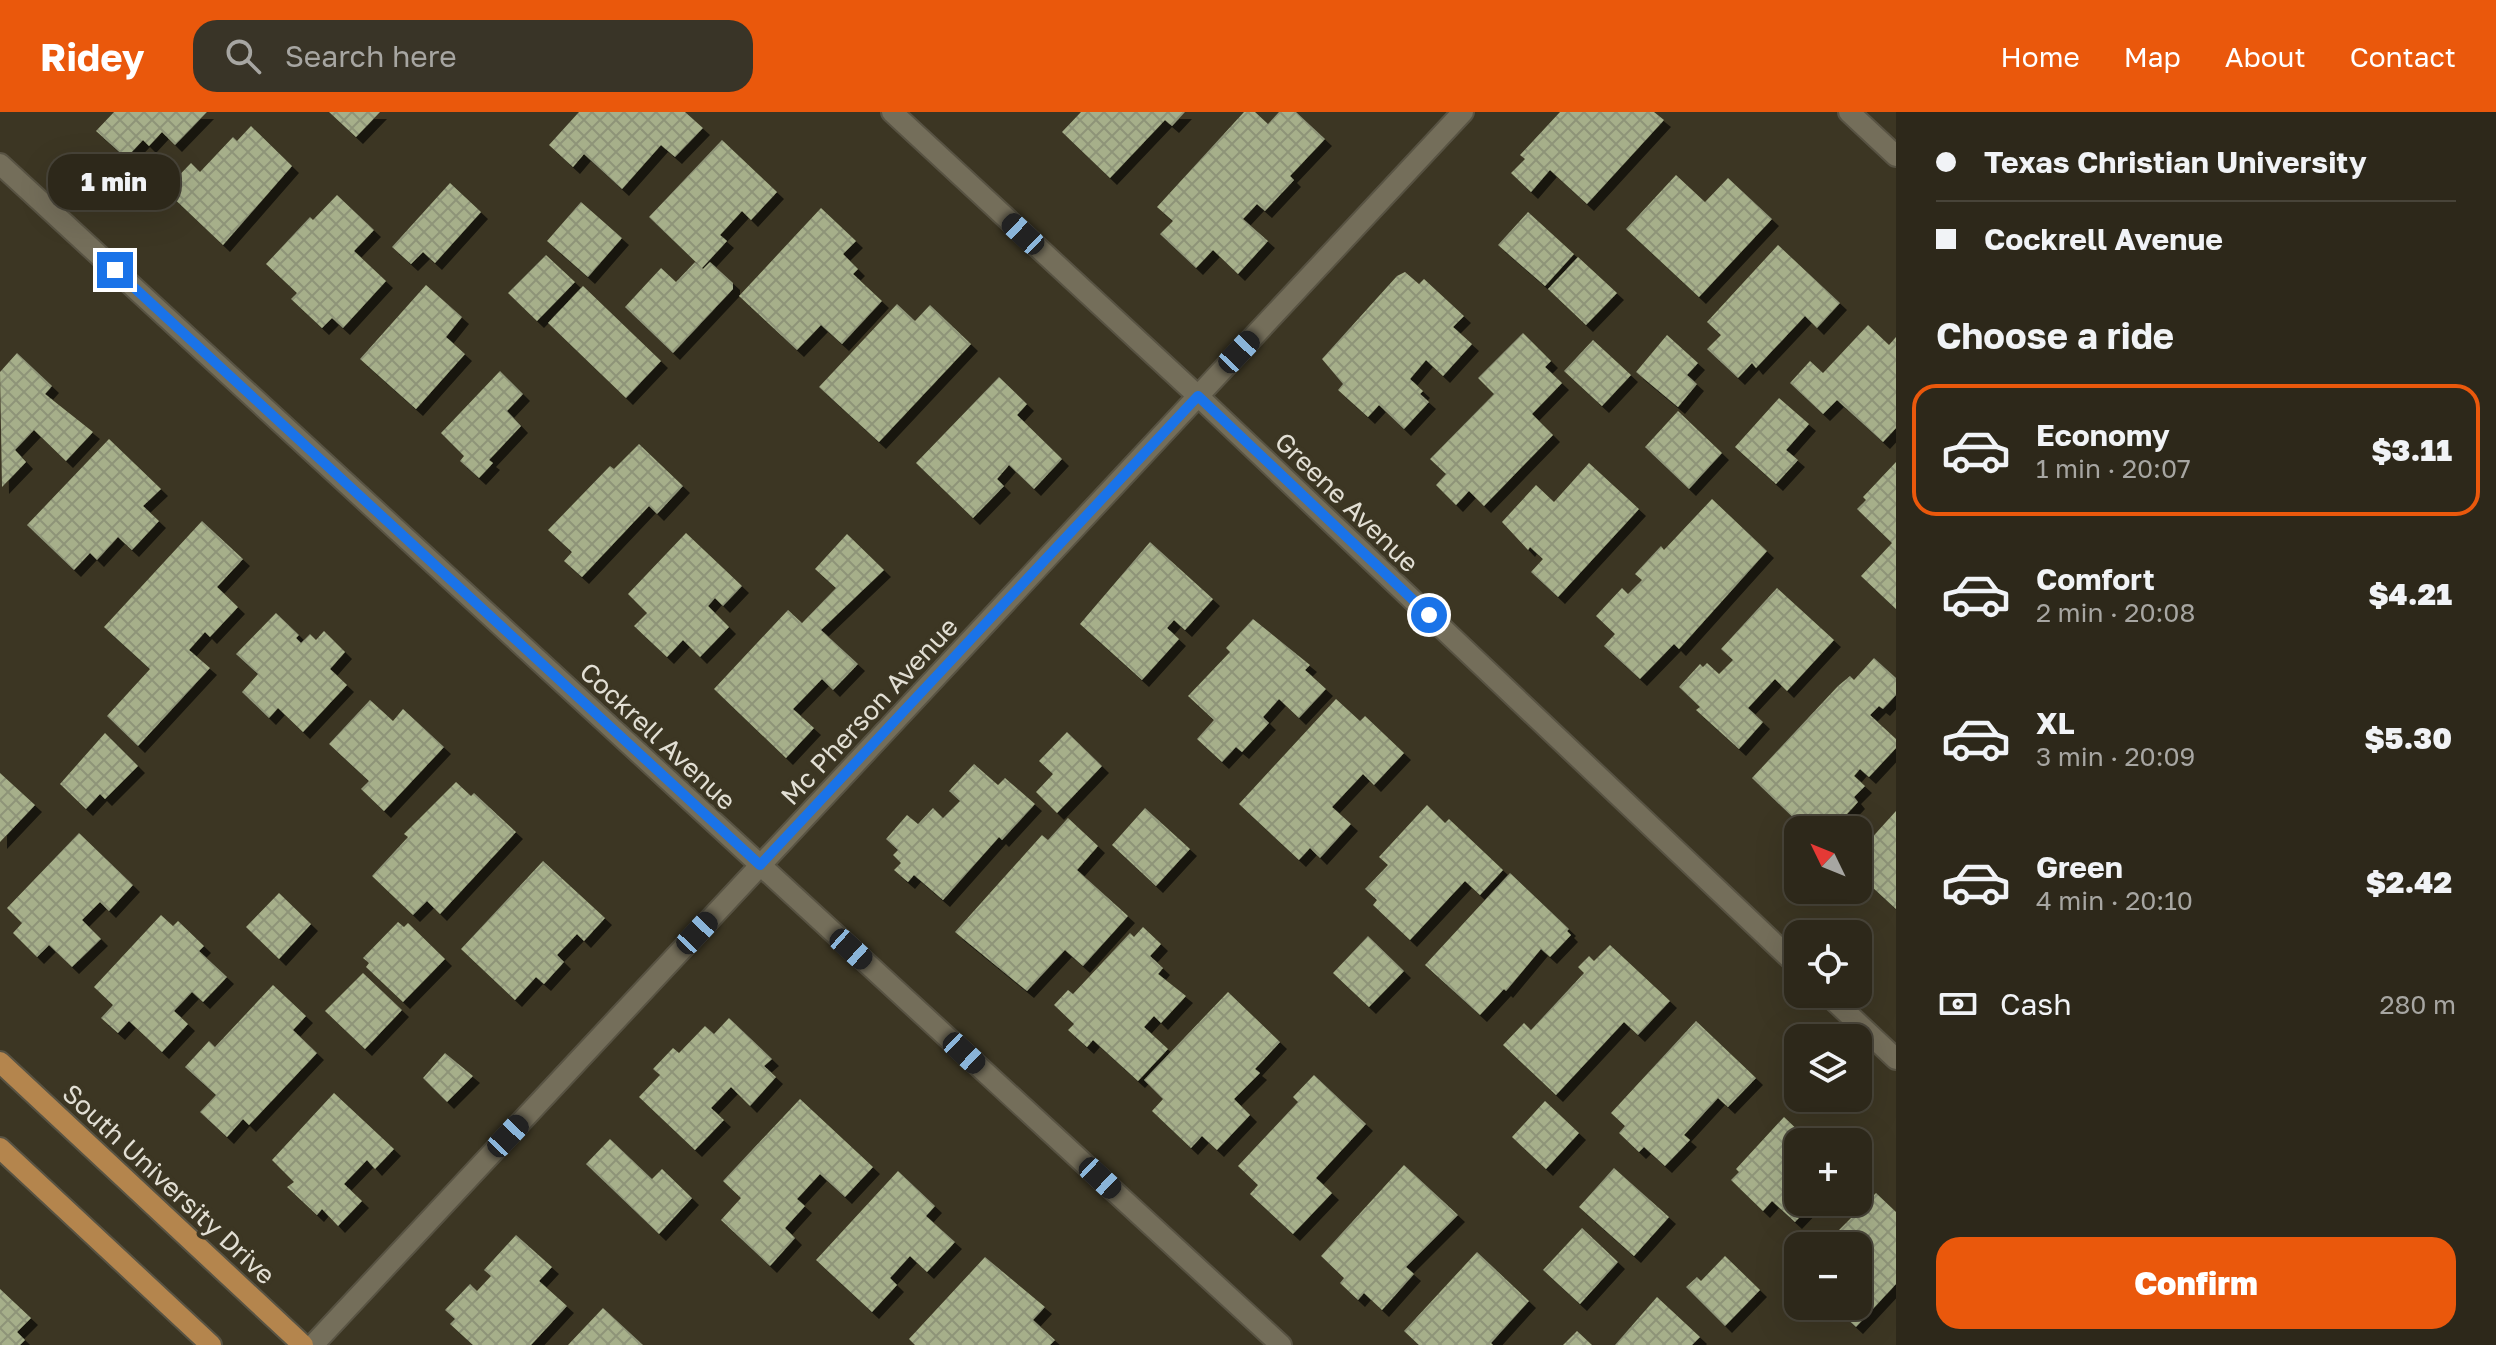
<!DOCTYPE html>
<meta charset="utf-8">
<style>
body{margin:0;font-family:"Golos Text",sans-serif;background:#393427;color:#f1f3f6;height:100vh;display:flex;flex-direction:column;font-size:30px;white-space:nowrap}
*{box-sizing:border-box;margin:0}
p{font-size:26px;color:#a7a6a2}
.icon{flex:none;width:44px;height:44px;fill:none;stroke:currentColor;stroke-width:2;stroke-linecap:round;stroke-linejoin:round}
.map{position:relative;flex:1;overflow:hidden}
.side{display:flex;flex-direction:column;background:#2d281a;width:600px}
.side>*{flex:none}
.hud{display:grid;align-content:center;height:176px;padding:0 40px;background:#2d281a}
.needle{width:52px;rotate:313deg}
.tools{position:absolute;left:1784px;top:704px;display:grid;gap:16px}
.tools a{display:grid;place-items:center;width:88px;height:88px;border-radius:16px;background:#2d281a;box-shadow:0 8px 32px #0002,0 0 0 2px #484439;font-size:40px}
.end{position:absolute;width:36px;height:36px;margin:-18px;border:10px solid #1a73e8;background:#fff;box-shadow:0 0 0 4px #fff}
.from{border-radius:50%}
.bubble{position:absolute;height:56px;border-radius:24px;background:#2d281a;box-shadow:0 8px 32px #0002,0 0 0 2px #484439;font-size:26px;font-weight:800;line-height:56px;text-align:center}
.car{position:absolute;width:24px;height:48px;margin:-24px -12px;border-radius:10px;box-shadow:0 0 6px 2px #0007;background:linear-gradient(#222 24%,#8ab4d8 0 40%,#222 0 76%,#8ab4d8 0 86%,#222 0)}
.hud b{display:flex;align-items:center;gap:28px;height:76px;font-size:30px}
.hud b+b{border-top:2px solid #484439}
.hud i{width:20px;height:20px;background:#f1f3f6}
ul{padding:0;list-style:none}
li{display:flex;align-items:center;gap:24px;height:132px;margin:0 16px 12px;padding:0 24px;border:4px solid transparent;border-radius:24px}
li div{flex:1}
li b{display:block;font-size:30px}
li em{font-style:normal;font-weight:800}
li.selected{border-color:#ea580c}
li>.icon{width:72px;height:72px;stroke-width:1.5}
h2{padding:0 40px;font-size:36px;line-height:96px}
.pay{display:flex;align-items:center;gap:20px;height:88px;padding:0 40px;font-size:30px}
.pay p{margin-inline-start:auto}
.button{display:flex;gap:16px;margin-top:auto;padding:16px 40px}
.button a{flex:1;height:92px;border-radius:24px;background:#ea580c;color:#fff;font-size:32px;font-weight:800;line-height:92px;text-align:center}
header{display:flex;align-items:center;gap:48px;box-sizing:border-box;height:112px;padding:0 40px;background:#ea580c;color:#fff}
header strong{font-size:38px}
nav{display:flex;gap:44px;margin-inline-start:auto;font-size:28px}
.search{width:560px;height:72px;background:#393427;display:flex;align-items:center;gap:20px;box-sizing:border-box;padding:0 28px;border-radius:24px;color:#a7a6a2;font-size:30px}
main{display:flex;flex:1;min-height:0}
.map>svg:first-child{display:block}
.building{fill:url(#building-cross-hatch);filter:url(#shadow)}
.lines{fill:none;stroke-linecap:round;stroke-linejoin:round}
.minor-casing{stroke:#585343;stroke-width:24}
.major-casing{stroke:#585343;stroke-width:24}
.minor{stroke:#746e5a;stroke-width:20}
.major{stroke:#b4854d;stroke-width:20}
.route{stroke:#1a73e8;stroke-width:10}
.labels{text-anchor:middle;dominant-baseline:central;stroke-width:8;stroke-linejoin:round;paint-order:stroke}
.street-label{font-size:26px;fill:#e2dfd4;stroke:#3c3623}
</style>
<header>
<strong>Ridey</strong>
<div class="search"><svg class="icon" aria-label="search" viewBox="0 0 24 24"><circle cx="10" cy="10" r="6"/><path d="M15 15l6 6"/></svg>Search here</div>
<nav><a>Home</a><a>Map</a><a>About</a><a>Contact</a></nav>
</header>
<main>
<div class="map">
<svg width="1896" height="1233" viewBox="0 0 1896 1233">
<defs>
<pattern id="building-cross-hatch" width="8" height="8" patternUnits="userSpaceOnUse" patternTransform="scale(2)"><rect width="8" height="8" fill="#a6af8a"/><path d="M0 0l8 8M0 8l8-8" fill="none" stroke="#8e9478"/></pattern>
<filter id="shadow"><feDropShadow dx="7" dy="7" stdDeviation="0" flood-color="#0009"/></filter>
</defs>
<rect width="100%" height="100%" fill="#3c3623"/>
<!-- building -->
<path class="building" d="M114,0h93l-32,33 -13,-13 -13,14 -6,-6 -17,18 -30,-27z
M329,0h51l-24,25z
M579,0h106l18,16 -28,29 -14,-12 -39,44 -38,-35 -11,13 -24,-22z
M1081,0h104l-13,14 -7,-6 -55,58 -48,-46z
M1244,0h11l13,12 11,-12h17l29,27 -35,37 4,4 -29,31 -8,-7 -14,15 25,22 -30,33 -25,-24 -17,18 -36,-34 13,-13 -16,-14z
M1560,0h94l10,8 -77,84 -37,-34 -19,22 -20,-19 14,-14 -5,-4z
M251,14l41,40 -69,79 -58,-55 26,-27 9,9 33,-35 4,4z
M722,28l55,52 -26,28 -9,-9 -22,24 7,6 -25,27 -53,-51z
M1676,63l29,27 23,-24 44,41 -73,78 -73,-68z
M450,71l31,29 -46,51 -12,-11 -12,12 -19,-17z
M337,83l37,35 -20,21 32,30 -43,47 -11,-10 -10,10 -31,-29 6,-6 -31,-29 44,-47 3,3z
M581,90l41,36 -34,39 -41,-36z
M821,96l35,33 -13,13 15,15 -5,5 29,27 -40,43 -21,-19 -24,25 -58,-54z
M1528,100l46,42 -29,32 -47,-41z
M1778,133l62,58 -23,25 -12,-12 -49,52 -4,-5 -14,15 -31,-29 14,-14 -14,-13z
M546,143l29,27 -38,39 -29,-28z
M1578,145l39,36 -31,32 -38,-36z
M695,150l8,7 7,-7 23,21v6l-60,64 -48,-46 36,-39 15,14z
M1405,160l14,12 5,-5 40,37 -11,11 19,17 -29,32 -17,-16 -16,19 13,12 -3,3 9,8 -25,27 -25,-24 -11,12 -30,-27 5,-6 -21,-25 75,-83z
M426,173l36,32 -16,20 19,17 -49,55 -56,-50z
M583,174l78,75 -35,37 -78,-75z
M897,192l18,17 15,-16 41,39 -92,98 -60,-55z
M1868,213l21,20 7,-8v91l-13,14 -46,-42 -14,14 -33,-31 20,-22 13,12z
M1523,221l28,28 -6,6 17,16 -30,31 21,21 -69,71 -15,-15 -13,14 -20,-20 10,-11 -16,-15 64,-65 -16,-16z
M1667,223l31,28 -11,12 10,9 -19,23 -42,-35z
M1593,228l38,35 -29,31 -38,-35z
M17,241l35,33 -7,8 48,38 -27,29 -32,-31 -19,20 11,12 -24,25 -2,-115z
M500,259l23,23 -16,17 14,15 -32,34 4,3 -14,15 -19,-17 4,-5 -23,-23z
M999,265l28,27 -10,11 45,44 -28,30 -25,-24 -12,14 7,7 -31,32 -57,-55z
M1779,286l30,26 -23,26 12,10 -22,24 -41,-37z
M1678,299l44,42 -33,36 -44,-42z
M109,327l52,50 -18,17 16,15 -27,29 -14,-13 -21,23 -7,-7 -16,17 -47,-45z
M639,332l44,42 -26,28 -8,-8 -67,71 -18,-16 8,-9 -24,-22 62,-64 4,3z
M1896,350v147l-35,-33 31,-33 -35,-34 9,-9 -3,-3z
M1589,351l50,46 -81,88 -27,-25 12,-13 -13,-12 -2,3 -26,-28 34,-37 18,17z
M1712,387l55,52 -88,98 -5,-5 -34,35 -36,-33 11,-12 -19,-18 26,-28 6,6 14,-14 -7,-6 26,-28 3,4z
M202,409l41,38 -26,28 21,20 -28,30 -5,-5 -16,18 21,18 -72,78 -31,-30 43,-47 -46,-42z
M686,421l56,53 -19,20 -8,-8 -7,8 21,21 -29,30 -17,-17 -16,17 -33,-31 13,-13 -19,-19z
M847,422l37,36 -63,60 37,34 -25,26 -11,-11 -29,30 21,19 -28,30 -72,-69 74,-79 14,13 34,-35 -21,-19z
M1150,430l63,57 -28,31 -11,-10 -7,8 12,11 -37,41 -62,-56z
M1777,476l57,52 -47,51 -12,-12 -27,29 15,14 -24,27 -43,-39 4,-3 -21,-20 21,-23 3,3 4,-4 12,11 14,-14 -12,-11z
M276,501l23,22 -3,3 5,5 9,-9 6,6 8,-9 21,21 -15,17 17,16 -44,47 -25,-24 -9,10 -27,-26 16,-18 -22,-20z
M1253,507l57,46 -5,5 21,19 -27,29 -20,-19 -16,18 6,6 -27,29 -6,-5 -14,15 -25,-23 17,-19 -26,-24 42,-44 -4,-4z
M1874,546l22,20v17l-13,14 -4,-3 -9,9 26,24v9l-27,29 -9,-8 -6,7 11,10 -11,11 4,5 -25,27 -16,-15 -13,14 -52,-50 86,-92 12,-10 4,4z
M1336,587l24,22 5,-5 39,37 -30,32 -11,-11 -31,33 19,17 -31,34 -10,-10 -11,12 -60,-56z
M370,588l23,21 10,-12 41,38 -60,64 -23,-22 8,-8 -40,-37z
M1067,620l35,34 -45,47 -21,-21 17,-18 -14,-13z
M105,621l33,33 -33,33 -5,-5 -14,15 -26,-25z
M974,652l24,21 7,-7 30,26 -33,36 -3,-3 -56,63 -29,-25 -6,7 -14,-12 7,-7 -8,-8 5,-5 -12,-11 21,-24 11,9 15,-16 10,10 17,-17 -11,-10z
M0,661l35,32 -35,37z
M456,670l15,14 3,-3 42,39 -76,82 -13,-13 -14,14 -41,-39 36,-39 -4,-3z
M1427,693l18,18 4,-4 54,51 -23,25 -15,-14 -55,59 -37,-35 4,-5 -12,-11 23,-24 -9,-8z
M1145,696l45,41 -34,37 -44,-41z
M1896,699v98l-38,-35v-21z
M1068,706l30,28 -21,24 51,46 -45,50 -18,-16 -38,41 -72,-59 87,-97 6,5z
M79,721l54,52 -24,26 -9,-9 -18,18 19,19 -29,28 -23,-22 -12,12 -24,-24 9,-10 -15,-15z
M543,749l62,57 -21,23 -7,-7 -20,21 7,7 -20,22 -8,-7 -21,23 -54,-51z
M1510,761l59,56 -2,2 4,4 -21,22 -9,-8 -35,42 -2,-2 -24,26 -55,-50z
M279,781l32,31 -32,35 -33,-32z
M161,803l12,11 5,-5 26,25 -5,5 28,26 -24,25 -11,-10 -18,19 14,13 -26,28 -33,-31 -11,12 -17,-15 12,-13 -19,-18z
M398,810l6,5 4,-4 37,36 -42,43 -37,-35 3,-4 -6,-5z
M1143,815l18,17 -11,12 13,12 -5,6 28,22 -25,27 -7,-7 -10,11 24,22 -30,32 -45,-41 -6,7 -19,-17 6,-6 -20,-19 14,-15 5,4 57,-61 4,4z
M1368,824l36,35 -35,36 -36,-34z
M1610,833l60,56 -32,34 -14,-13 -68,73 -53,-50 21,-22 7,7 53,-57 -6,-6 11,-11 5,5z
M363,861l39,37 -37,39 -40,-38z
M273,873l33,31 -13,14 24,23 -68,72 -6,-6 -16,18 -27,-25 16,-17 -31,-28 24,-26 6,6z
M1228,880l52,50 -25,27 5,4 -26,26 16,16 -33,35 -15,-14 -11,12 -39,-37 11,-12 -19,-19z
M729,906l43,41 -8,7 12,11 -26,29 -19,-19 -20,21 13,12 -29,30 -56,-53 21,-22 -7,-6 20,-21 6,5 26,-27 9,8z
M1696,909l60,57 -28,29 -10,-9 -34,37 6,5 -25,26 -21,-19 -5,5 -20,-19 6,-7 -14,-13z
M445,941l28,23 -26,26 -24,-24z
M1314,963l52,49 -50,54 16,15 -39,41 -43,-40 8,-9 -20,-19 60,-64 -5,-5z
M334,981l60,56 -19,20 -8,-9 -23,24 18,17 -24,25 -16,-17 -5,6 -30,-28 7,-5 -22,-22z
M800,987l73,68 -28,30 -25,-23 -23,25 8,7 -20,22 10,10 -25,28 -49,-46 20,-22 -18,-17z
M1545,989l34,32 -33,36 -34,-32z
M1784,1005l19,18 6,-7 13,11 -24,3v60h16l-19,20 -23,-21 -9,10 -32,-31 8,-8 -3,-3z
M610,1027l42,40 10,-10 30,29 -33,36 -73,-70z
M1404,1053l54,50 -52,52 8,7 -32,36 -18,-17 -6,7 -18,-17 4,-5 -23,-22z
M1614,1056l55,49 -35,39 -55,-49z
M898,1059l37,35 -9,10 29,26 -28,30 -17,-16 -20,22 7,7 -25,27 -56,-52z
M1876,1081l20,19v72l-40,43 -23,-21h25v-60h-24l6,-7 -5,-5z
M1582,1116l36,34 -38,42 -37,-34z
M516,1123l36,32 -13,14 28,25 -36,39h-58l-23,-21 5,-5 -10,-9 25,-26 7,7 14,-15 -7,-6z
M1477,1140l52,49 -38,42 2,2h-74l-15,-14z
M1725,1144l35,34 -35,36 -39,-39 11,-10 4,4z
M985,1145l60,50 -12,13 22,20 -5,5h-135l-6,-6z
M1798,1161v31l-16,-14z
M0,1177l31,29 -14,14 8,8 -5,5h-20z
M1657,1185l43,40 -8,8h-77z
M603,1196l40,37h-75z
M1577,1219l15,14h-29z"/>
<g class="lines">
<defs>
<path id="minor" d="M892,0l306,284 600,570
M1849,0l47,44
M0,52l1281,1181
M1827,882l69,65
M313,1233l1150,-1233"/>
<path id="major" d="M0,950l303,283
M0,1036l211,197"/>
</defs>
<!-- minor casing -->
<use href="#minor" class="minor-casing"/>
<!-- major casing -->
<use href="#major" class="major-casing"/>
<!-- minor -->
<use href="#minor" class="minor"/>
<!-- major -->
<use href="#major" class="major"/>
</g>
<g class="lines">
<!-- route -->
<path class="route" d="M115,158l645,595 438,-469 231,219"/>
</g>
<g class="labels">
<!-- street labels -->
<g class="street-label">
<text transform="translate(1347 390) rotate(44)">Greene Avenue</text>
<text transform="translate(869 599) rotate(-47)">Mc Pherson Avenue</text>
<text transform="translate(658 624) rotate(43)">Cockrell Avenue</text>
<text transform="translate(169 1072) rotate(43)">South University Drive</text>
</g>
</g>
</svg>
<div class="tools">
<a><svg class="needle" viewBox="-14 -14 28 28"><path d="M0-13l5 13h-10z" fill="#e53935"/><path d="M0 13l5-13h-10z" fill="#a7a6a2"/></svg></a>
<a><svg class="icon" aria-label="locate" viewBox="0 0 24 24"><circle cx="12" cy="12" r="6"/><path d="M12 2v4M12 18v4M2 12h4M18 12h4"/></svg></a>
<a><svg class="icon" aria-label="layers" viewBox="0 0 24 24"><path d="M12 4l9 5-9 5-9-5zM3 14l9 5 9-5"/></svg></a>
<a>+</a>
<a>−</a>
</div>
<i class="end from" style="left:1429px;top:503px"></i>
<i class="end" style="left:115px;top:158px"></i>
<div class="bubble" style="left:48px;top:42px;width:132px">1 min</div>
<i class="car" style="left:1023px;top:122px;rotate:313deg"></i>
<i class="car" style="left:1239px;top:240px;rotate:43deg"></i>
<i class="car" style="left:697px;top:821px;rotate:43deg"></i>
<i class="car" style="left:851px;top:837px;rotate:132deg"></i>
<i class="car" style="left:964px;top:941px;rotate:133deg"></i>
<i class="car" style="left:508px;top:1024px;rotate:43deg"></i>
<i class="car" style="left:1100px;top:1066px;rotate:133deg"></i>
</div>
<section class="side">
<div class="hud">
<b><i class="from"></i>Texas Christian University</b>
<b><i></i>Cockrell Avenue</b>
</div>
<h2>Choose a ride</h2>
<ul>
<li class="selected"><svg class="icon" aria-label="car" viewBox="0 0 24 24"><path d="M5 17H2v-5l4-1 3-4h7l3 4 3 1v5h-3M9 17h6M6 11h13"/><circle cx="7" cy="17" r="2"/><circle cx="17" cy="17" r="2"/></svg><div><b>Economy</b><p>1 min · 20:07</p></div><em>$3.11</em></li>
<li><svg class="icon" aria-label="car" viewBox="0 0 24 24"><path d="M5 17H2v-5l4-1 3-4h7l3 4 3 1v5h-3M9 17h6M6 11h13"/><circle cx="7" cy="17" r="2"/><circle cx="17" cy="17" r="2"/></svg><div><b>Comfort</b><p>2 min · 20:08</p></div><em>$4.21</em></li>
<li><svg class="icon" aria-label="car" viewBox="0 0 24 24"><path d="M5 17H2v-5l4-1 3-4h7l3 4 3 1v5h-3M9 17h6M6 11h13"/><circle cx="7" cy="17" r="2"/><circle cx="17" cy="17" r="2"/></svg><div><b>XL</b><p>3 min · 20:09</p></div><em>$5.30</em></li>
<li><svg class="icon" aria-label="car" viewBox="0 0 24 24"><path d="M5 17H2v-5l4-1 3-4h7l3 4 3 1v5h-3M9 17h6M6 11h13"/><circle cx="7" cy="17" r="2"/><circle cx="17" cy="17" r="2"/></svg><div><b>Green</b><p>4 min · 20:10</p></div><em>$2.42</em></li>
</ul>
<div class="pay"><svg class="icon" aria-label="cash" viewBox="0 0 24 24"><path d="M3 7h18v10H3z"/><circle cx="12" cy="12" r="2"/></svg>Cash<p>280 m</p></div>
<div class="button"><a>Confirm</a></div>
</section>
</main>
